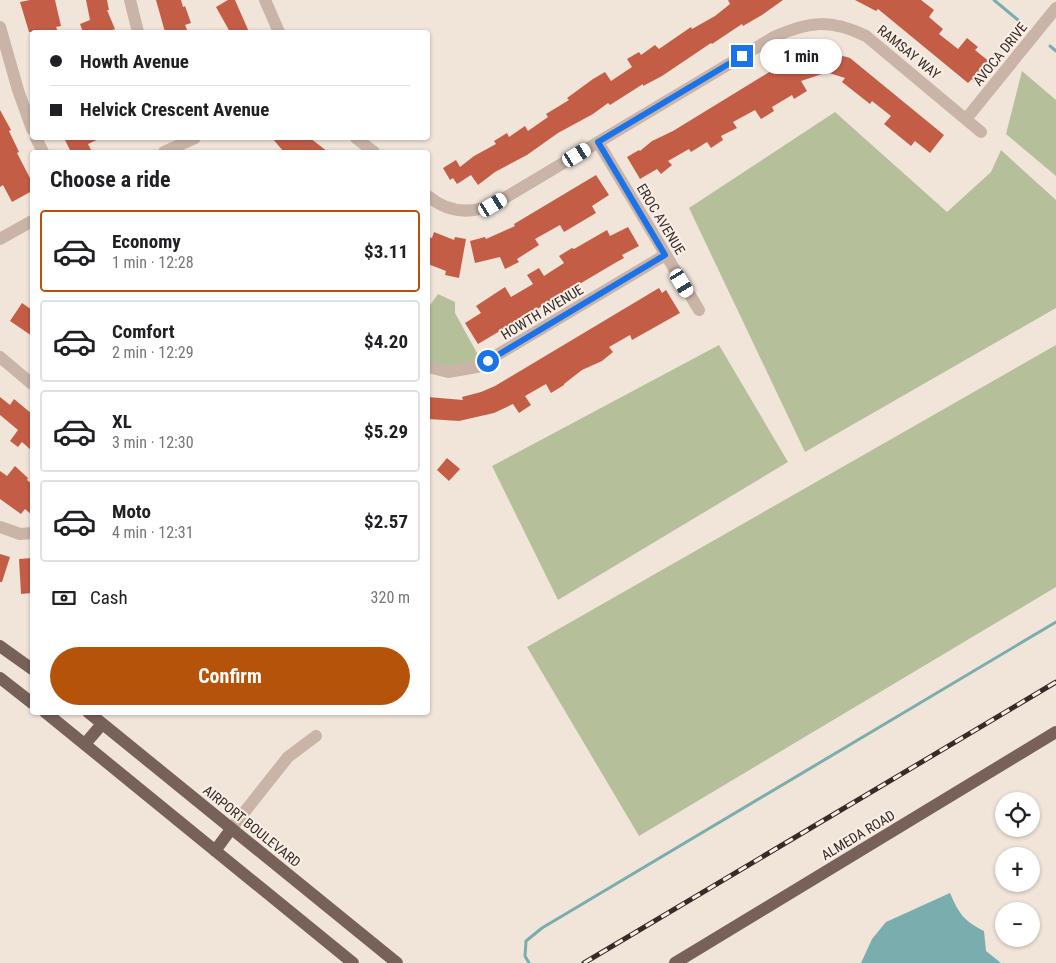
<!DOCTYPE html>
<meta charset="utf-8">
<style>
body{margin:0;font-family:"Roboto Condensed",sans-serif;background:#f6f6f6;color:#202124;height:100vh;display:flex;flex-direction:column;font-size:19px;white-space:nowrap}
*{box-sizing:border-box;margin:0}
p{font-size:16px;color:#757577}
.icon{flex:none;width:28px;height:28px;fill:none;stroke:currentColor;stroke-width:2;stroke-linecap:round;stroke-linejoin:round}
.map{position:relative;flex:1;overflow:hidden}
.side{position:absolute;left:30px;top:150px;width:400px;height:565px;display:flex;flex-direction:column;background:#fff;border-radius:5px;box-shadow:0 1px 4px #0004}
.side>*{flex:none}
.banner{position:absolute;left:30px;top:30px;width:400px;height:110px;border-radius:5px;box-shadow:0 1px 4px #0004;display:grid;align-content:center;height:110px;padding:0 20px;background:#fff}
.tools{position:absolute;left:995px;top:792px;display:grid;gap:10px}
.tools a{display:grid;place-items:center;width:45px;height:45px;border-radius:50%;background:#fff;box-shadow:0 1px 4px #0004;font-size:25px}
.end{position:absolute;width:22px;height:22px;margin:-11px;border:6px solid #1a73e8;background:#fff;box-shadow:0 0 0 2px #fff}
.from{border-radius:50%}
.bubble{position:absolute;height:35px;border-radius:18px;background:#fff;box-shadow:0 1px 4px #0004;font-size:16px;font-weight:700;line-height:35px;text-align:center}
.car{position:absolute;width:15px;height:30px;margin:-15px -8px;border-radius:6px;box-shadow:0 0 4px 1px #0007;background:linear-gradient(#fff 24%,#345 0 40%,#fff 0 76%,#345 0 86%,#fff 0)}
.banner b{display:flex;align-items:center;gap:18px;height:48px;font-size:19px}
.banner b+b{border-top:1px solid #e0e0e0}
.banner i{width:12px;height:12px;background:#202124}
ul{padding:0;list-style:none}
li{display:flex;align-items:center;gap:15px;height:82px;margin:0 10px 8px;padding:0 10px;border:2px solid #e0e0e0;border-radius:5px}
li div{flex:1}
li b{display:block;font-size:19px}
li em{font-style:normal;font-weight:700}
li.current{border-color:#b45309}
li>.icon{width:45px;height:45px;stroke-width:1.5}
h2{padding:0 20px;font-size:22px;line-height:60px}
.pay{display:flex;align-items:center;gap:12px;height:55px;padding:0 20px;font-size:19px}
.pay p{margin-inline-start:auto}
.primary-button{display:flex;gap:10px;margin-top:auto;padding:10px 20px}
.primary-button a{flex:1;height:58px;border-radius:30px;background:#b45309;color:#fff;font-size:20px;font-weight:700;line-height:58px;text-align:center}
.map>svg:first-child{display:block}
.green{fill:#b5c09b}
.water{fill:#7aadad}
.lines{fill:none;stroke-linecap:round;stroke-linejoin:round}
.stream{stroke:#7aadad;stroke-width:3}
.building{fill:#c35d46}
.minor{stroke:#c9b4a7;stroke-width:12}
.major{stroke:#776159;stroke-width:12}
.rail-casing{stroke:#352b27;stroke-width:5}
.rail{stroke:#f9efe7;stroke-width:3;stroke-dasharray:9;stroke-linecap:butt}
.route{stroke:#1a73e8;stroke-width:6}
.labels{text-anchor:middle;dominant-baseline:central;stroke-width:4;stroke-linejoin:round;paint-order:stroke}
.street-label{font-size:14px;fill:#352b27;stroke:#f9efe7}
</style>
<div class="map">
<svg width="1056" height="963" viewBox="0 0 1056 963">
<rect width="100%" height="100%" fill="#f1e5da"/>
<!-- green -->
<path class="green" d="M1022,71l34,29v76l-50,-42z
M835,112l112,100 44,-40 10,-22 55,50v108l-251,144 -116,-244z
M438,294l17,8v11l28,51 -55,3v-59z
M719,345l69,117 -230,138 -66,-134z
M1056,345v242l-417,249 -112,-189z"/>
<!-- water -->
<path class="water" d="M950,893c9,21 14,28 34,38l2,20 15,12h-140l11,-24 14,-17z"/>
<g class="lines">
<!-- stream -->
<path class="stream" d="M994,0l24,20
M1050,46l6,5
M529,963l-4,-7 1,-15 16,-13 514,-306"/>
</g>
<!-- building -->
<path class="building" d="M30,0h25l6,26 -5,1 2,5h-29l-9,-30z
M86,0h21l2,10h-2l8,19 -9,3h-23l-3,-8 10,-4z
M156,0h25l2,7 2,-1 6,17 -6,2 3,7h-23z
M228,0h7l14,32h-19l-14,-25z
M728,0h55l-21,15 -19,11 -1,-2 -30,20 -1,-1 -49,33 -19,10v-2l-33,21 -2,-2 -15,11 -35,19 -31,22 -32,17 -17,13 -7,-10 -14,9 -4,-6 -3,2 -7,-12 13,-8 4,7 14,-11 22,-12 -2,-3 13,-8 2,4 16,-11 3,5 20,-14 -2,-3 23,-14 -2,-2 26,-19 12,-7 6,9 21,-14 -5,-8 12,-7 2,3 14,-10 4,4 32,-22 1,2 23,-13 15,-12z
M855,0h66l13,10 -5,7 14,12 -4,5 19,15 9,-11 11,9 -3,3 16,13 -16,19 -3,-3 -4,4 -90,-74 -2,2z
M814,51l8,23 -21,7 6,10 -13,8 -2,-4 -20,12 2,4 -13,8 -6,-9 -22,12 4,6 -16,8 2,4 -12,8 -4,-6 -16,10 -2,-3 -21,12 4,4 -11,9 -4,-5 -17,10 -13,-22 12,-7 1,1 12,-10 21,-10 98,-60 25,-13z
M832,53l18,5 94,77 -14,18 -15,-12 -4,5 -27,-22 7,-8 -19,-15 -2,3 -28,-22 3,-4 -19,-6z
M0,110l11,20 -2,1 10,21 -2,1 15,29v9l-20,11 -9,-17 -3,2z
M64,138h37l-13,6 4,8h-21z
M272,138h38l18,14h-44z
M596,175l13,20 -17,11 4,7 -32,19 -4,-7 -25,14 4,6 -22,14 2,3 -14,7 -5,-12 -25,6 -5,-22 15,-4 1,2 29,-13 -1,-2z
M628,227l11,19 -17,9 2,3 -9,5 -137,81 -13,-21 16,-10 -5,-7 29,-19 6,10 22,-13 -6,-9 12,-7 5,8 20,-13 -5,-7 13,-8 2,1 33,-19 3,6z
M434,232l20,8 1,-3 11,2 -7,39 -14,-3 1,-4 -18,-7v-27l4,1z
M659,288l3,5 4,-3 14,23 -48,27 -2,-5 -21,12 4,5 -11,9 -20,9 -18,14v1l-13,8 -5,-9 -21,12 6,9 -12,8 -6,-9 -19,9 -35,8 -31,-2v-22l35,3 -1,-3 19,-5 14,-6z
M22,303l10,7v26l-22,-15z
M0,397l10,8 4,-6 18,15v37l-10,-9 -4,5 -8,-6 8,-11 -18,-15z
M447,458l13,11 -11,12 -12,-11z
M15,466l13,12 -1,2 5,4v31l-7,-6 -4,5 -21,-15v-28l7,5z
M0,554l10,3 -8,25h-2z
M32,558v35l-11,1 -2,-35z"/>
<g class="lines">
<!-- minor -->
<path class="minor" d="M130,0l8,32
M265,0l14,32
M0,27l18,63 14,39
M966,119l90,-111
M36,138l7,14
M356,138l18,14
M598,142l101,168
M164,152l31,-14
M428,196c20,17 42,18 65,9l281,-168c35,-16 57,-18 92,-1l115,96
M0,239l32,-18
M0,357l32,27
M428,367l20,5 29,-5 188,-112
M0,527l20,7 12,-1
M231,829l57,-72 28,-21"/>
<!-- major -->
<path class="major" d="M0,646l32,23
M0,678l32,25
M45,712l308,251
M88,712l309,251
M85,744l17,-20
M215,851l16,-22
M675,963l381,-231"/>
<defs>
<path id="rail" d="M584,963l472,-281"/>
</defs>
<!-- rail casing -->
<use href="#rail" class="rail-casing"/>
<!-- rail -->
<use href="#rail" class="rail"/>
</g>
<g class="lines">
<!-- route -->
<path class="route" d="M488,361l177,-106 -67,-113 144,-86"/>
</g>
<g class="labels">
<!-- street labels -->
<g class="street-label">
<text transform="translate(909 52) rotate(39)">RAMSAY WAY</text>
<text transform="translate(1000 54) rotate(-51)">AVOCA DRIVE</text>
<text transform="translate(661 219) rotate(59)">EROC AVENUE</text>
<text transform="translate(542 312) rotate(-31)">HOWTH AVENUE</text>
<text transform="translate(252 826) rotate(39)">AIRPORT BOULEVARD</text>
<text transform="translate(858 835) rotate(-31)">ALMEDA ROAD</text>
</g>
</g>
</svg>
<div class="tools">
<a><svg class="icon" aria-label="locate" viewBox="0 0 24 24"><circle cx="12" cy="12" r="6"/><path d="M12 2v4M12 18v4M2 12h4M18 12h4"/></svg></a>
<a>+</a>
<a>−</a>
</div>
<i class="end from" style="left:488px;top:361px"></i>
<i class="end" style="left:742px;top:56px"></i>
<div class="bubble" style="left:760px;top:39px;width:82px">1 min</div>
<i class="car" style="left:577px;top:155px;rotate:59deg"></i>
<i class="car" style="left:493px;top:205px;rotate:59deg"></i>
<i class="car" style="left:682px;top:283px;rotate:149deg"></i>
<div class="banner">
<b><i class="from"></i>Howth Avenue</b>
<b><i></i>Helvick Crescent Avenue</b>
</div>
<section class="side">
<h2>Choose a ride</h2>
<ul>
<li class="current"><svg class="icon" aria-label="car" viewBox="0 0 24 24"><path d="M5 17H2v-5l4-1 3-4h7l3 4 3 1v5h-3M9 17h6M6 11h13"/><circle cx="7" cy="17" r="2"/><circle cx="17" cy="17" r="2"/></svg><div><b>Economy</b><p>1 min · 12:28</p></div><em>$3.11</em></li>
<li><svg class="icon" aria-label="car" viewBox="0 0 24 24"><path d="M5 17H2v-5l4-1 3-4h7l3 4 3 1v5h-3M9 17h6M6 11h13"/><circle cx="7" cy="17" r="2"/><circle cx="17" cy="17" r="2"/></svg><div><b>Comfort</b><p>2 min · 12:29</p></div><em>$4.20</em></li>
<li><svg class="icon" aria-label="car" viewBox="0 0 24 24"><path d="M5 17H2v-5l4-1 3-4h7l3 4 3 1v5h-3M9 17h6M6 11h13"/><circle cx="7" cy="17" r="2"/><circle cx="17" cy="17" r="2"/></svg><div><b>XL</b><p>3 min · 12:30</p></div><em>$5.29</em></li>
<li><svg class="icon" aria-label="car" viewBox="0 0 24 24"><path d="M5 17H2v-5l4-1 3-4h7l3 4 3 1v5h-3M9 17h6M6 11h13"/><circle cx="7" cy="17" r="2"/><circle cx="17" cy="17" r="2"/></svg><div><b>Moto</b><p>4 min · 12:31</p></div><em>$2.57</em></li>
</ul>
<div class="pay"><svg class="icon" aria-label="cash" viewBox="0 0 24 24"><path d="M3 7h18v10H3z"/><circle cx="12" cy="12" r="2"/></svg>Cash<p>320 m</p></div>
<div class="primary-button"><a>Confirm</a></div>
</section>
</div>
